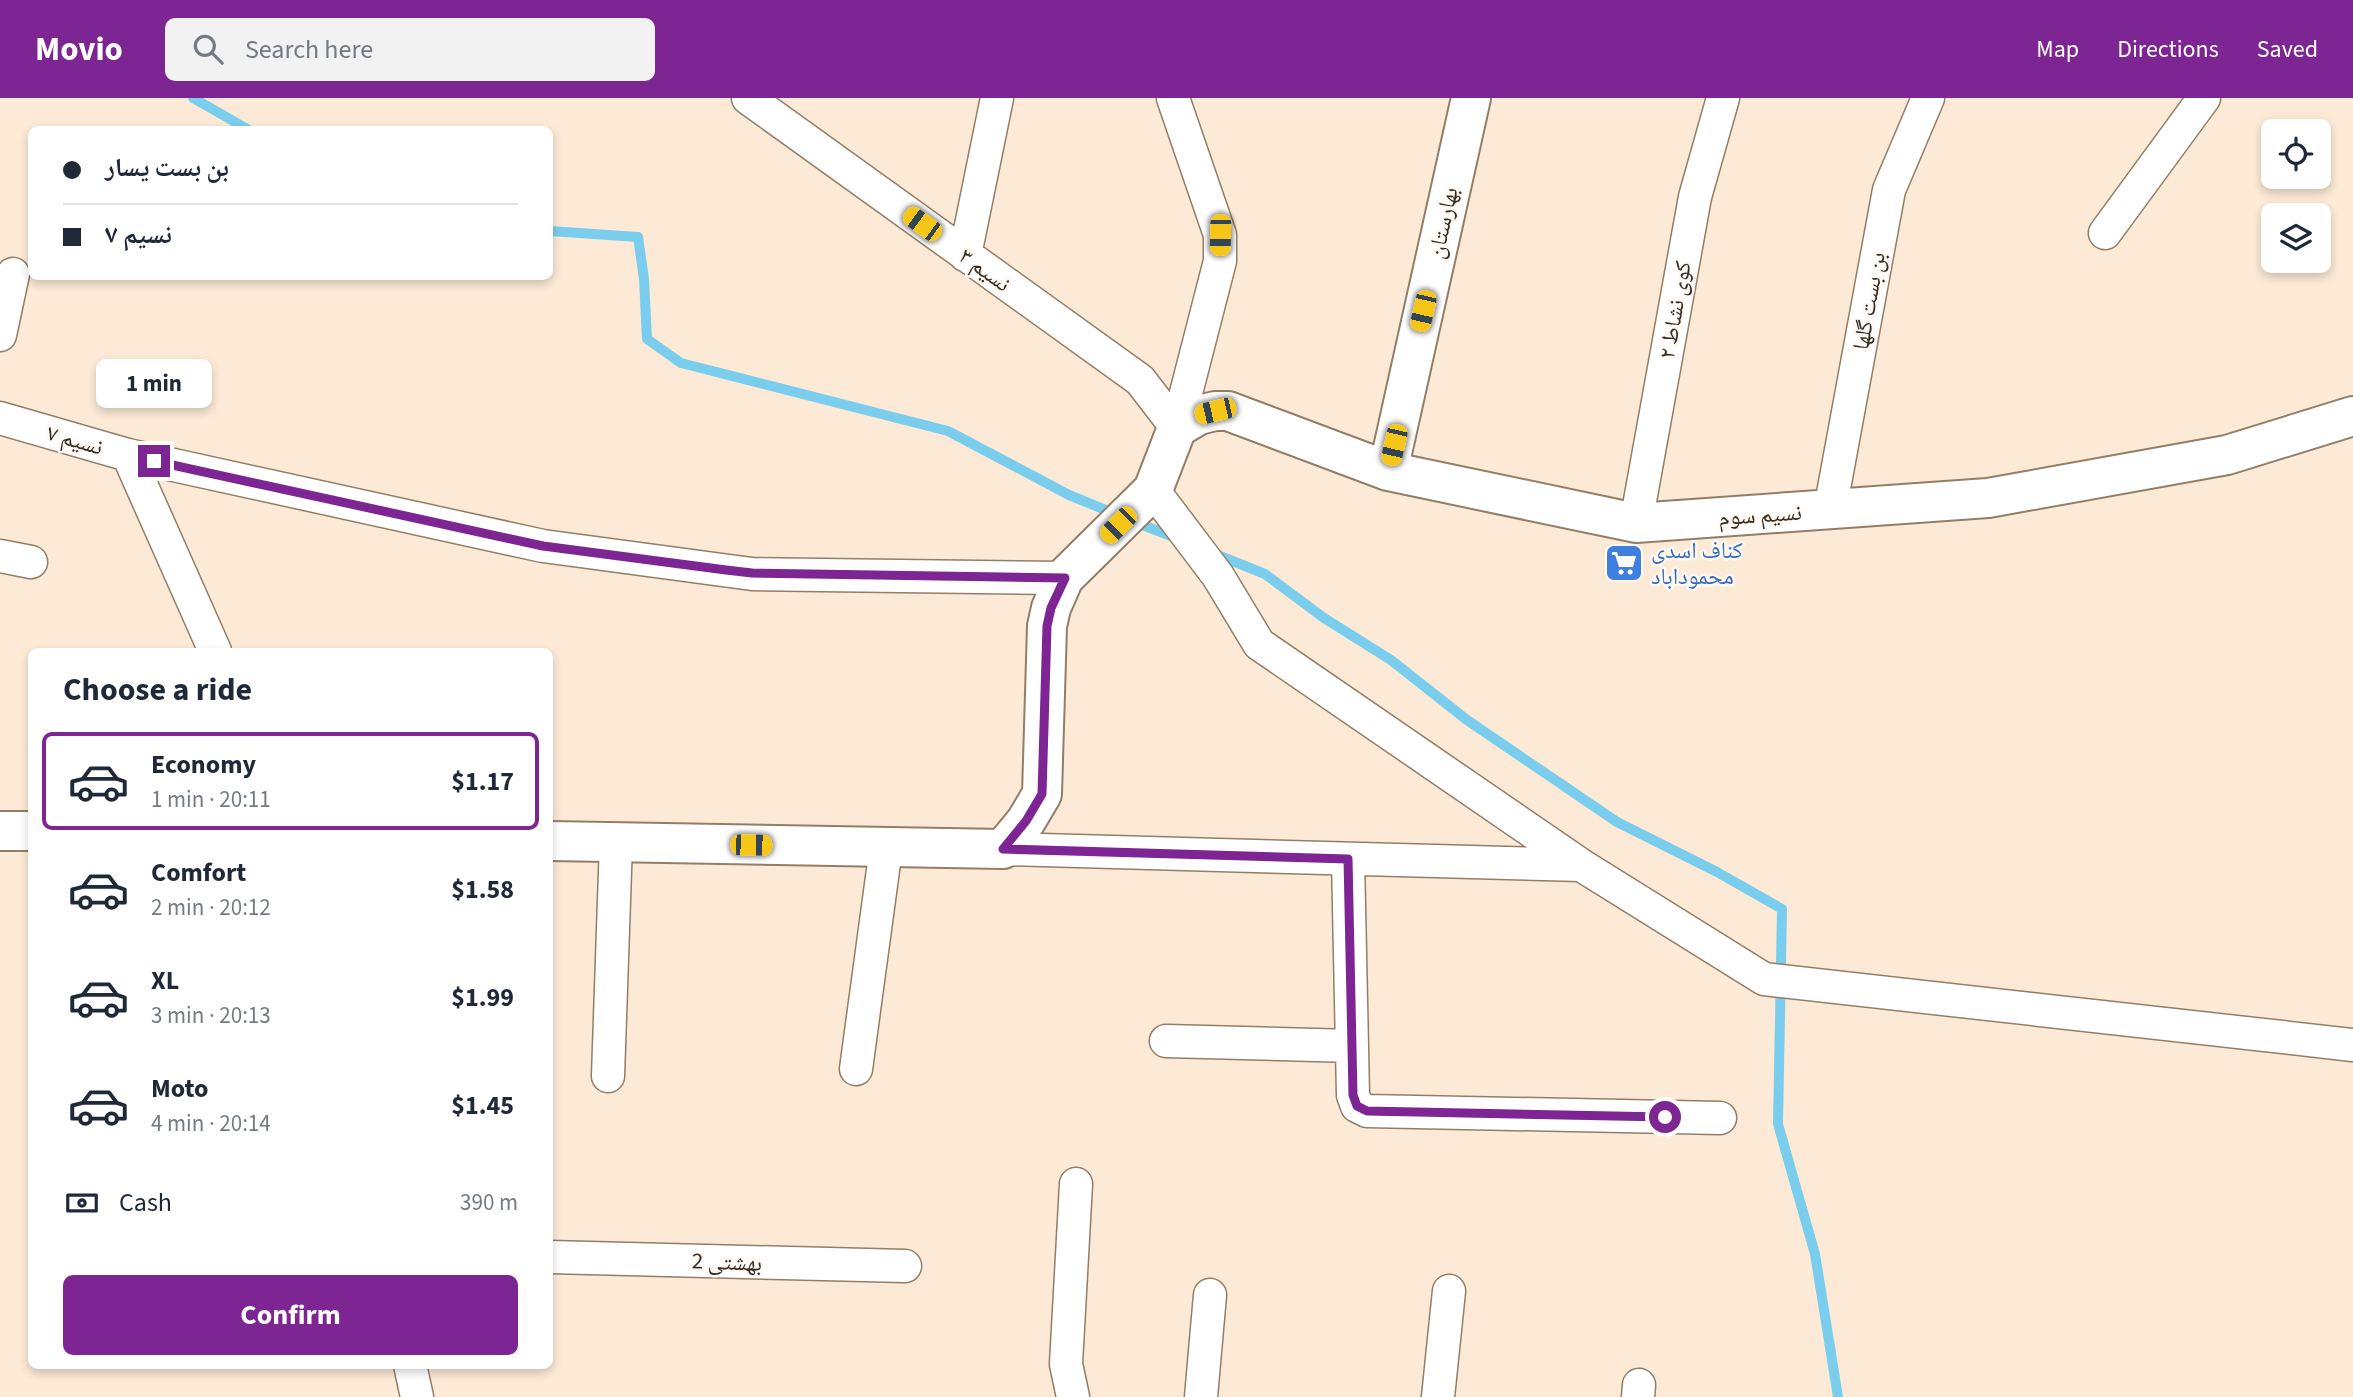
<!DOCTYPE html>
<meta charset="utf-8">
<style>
body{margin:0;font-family:"Source Sans 3","Noto Naskh Arabic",sans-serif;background:#f2f2f3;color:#1f2937;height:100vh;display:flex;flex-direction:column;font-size:26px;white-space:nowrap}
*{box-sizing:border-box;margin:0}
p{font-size:23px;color:#747a83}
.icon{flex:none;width:38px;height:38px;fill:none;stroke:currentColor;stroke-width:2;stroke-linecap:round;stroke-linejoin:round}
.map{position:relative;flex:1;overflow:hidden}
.sheet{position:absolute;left:28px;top:550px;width:525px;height:721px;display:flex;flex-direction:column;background:#fff;border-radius:10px;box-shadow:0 4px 10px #0003}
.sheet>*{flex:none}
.guide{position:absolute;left:28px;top:28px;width:525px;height:154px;border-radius:10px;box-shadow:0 4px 10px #0003;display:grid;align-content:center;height:154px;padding:0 35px;background:#fff}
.fabs{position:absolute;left:2261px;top:21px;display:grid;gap:14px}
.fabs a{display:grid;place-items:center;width:70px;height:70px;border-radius:10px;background:#fff;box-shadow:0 4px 10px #0003;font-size:35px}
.end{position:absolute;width:32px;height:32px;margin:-16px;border:9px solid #7d2593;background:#fff;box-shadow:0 0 0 4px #fff}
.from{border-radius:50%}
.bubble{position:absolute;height:49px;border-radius:10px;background:#fff;box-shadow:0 4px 10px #0003;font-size:23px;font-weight:700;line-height:49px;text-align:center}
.car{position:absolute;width:21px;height:42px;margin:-21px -10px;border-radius:9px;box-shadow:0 0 5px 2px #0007;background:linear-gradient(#f5c518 24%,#345 0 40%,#f5c518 0 76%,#345 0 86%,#f5c518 0)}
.guide b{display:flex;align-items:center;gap:24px;height:66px;font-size:26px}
.guide b+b{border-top:2px solid #e0e1e3}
.guide i{width:18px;height:18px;background:#1f2937}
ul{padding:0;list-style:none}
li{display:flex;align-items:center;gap:21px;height:98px;margin:0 14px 10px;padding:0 21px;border:4px solid transparent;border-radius:10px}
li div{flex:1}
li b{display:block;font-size:26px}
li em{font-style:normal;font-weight:700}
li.active{border-color:#7d2593}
li>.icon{width:63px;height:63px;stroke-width:1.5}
h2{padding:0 35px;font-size:32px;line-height:84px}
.pay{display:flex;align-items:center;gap:18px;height:77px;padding:0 35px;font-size:26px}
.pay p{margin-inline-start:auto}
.cta{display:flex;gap:14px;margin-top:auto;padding:14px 35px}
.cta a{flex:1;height:80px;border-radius:10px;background:#7d2593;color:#fff;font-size:28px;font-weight:700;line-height:80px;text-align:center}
header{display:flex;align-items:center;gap:42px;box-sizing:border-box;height:98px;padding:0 35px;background:#7d2593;color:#fff}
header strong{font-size:33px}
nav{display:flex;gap:38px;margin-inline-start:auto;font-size:24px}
.search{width:490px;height:63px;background:#f2f2f3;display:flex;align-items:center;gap:18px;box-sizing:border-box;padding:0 24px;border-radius:10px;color:#747a83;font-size:26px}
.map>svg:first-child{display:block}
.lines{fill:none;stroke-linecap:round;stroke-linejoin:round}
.stream{stroke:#7bcdee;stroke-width:10}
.street-casing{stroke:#927e67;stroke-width:35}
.secondary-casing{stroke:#927e67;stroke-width:42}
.street{stroke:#fff;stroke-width:32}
.secondary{stroke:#fff;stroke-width:38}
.route{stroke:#7d2593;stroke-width:9}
.labels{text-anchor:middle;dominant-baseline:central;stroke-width:5;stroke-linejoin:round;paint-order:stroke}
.street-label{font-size:23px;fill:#342c22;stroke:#fef9f5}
.shop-label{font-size:23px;fill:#366cbe;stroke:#fef9f5;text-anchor:start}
</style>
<header>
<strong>Movio</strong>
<div class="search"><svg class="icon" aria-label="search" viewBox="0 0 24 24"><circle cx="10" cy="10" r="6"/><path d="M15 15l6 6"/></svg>Search here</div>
<nav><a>Map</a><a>Directions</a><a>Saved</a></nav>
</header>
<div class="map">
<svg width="2353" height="1299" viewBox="0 0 2353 1299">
<rect width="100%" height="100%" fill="#fcead6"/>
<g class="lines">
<!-- stream -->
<path class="stream" d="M193,0l56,32
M550,133l88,6 6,42 3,60 34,24 267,68 121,64 49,20
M1132,423l47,18
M1210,454l55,22 59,44 67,42 76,60 150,102 100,50 65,37 -4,215 37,130 23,143"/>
<defs>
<path id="street" d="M748,0l392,282 37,48
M1173,0l47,137v26l-43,167
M2105,135l99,-135
M965,157l32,-157
M0,237l13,-61
M0,320l128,37 415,91 209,28 312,4
M128,357l87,196
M1153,392l65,86 41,68 322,221 183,114 589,66
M1830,412l59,-320 39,-92
M1636,425l59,-326 28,-99
M0,458l31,6
M1003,751l578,16
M1348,761l5,236 4,11 10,5 353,7
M1166,943l186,5
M856,971l30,-221
M608,978l8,-234
M550,1159l355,9
M410,1267l7,32
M1073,1299l-7,-33 10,-180
M1201,1299l9,-102
M1438,1299l11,-106
M1638,1299l1,-12"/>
<path id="secondary" d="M1388,373l83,-373
M0,733h32
M550,743l453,8 23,-28 16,-27 5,-168 4,-18 13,-30 89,-88 24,-62 22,-13 16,-4h13l160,60 248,52 352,-25 239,-43 126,-39"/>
</defs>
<!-- street casing -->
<use href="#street" class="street-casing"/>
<!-- secondary casing -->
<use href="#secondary" class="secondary-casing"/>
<!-- street -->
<use href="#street" class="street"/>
<!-- secondary -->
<use href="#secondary" class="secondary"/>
</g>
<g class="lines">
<!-- route -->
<path class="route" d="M154,363l389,85 183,24 26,3 313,5 -14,30 -4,18 -5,168 -16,27 -23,28 345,10 5,236 4,11 10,5 298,6"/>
</g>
<!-- icons -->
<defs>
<symbol id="supermarket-square" viewBox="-11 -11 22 22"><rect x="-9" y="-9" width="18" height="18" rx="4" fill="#3f7fe0" stroke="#fef9f5"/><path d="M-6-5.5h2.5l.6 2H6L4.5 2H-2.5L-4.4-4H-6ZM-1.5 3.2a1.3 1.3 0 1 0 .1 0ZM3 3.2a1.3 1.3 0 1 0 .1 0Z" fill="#fff"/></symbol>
</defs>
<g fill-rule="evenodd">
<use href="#supermarket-square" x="1602" y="443" width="44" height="44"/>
</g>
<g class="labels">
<!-- street labels -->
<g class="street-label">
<text transform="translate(1443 125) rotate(-78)">بهارستان</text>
<text transform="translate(985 172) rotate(36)">نسیم ۳</text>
<text transform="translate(1869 203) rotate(-80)">بن بست گلها</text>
<text transform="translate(1675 212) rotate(-80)">کوی نشاط ۲</text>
<text transform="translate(75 342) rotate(16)">نسیم ۷</text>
<text transform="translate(1760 417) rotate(-4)">نسیم سوم</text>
<text transform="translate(727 1164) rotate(2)">بهشتی 2</text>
</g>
<!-- shop labels -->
<g class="shop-label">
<text x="1651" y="452">کناف اسدی<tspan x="1651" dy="26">محموداباد</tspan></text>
</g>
</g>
</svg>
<div class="fabs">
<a><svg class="icon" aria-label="locate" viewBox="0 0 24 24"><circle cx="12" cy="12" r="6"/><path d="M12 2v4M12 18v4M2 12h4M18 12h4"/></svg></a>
<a><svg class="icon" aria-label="layers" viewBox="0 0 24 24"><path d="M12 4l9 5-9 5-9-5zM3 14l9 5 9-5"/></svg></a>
</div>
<i class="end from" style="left:1665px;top:1019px"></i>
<i class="end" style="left:154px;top:363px"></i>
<div class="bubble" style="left:96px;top:261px;width:116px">1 min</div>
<i class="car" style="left:922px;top:126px;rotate:306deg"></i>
<i class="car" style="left:1220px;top:137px;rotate:181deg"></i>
<i class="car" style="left:1423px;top:213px;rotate:193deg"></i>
<i class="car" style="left:1215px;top:313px;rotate:257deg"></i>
<i class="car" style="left:1394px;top:347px;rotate:193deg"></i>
<i class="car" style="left:1118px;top:427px;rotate:225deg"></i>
<i class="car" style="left:751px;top:747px;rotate:91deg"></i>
<div class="guide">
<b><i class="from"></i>بن بست یسار</b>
<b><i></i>نسیم ۷</b>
</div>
<section class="sheet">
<h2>Choose a ride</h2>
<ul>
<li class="active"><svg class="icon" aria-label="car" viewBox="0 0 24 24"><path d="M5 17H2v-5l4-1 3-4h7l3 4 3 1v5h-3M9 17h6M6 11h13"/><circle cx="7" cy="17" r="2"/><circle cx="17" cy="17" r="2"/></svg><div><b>Economy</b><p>1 min · 20:11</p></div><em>$1.17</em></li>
<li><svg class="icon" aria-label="car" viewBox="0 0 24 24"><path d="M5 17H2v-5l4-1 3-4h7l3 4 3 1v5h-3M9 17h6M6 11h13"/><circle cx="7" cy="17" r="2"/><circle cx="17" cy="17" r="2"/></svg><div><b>Comfort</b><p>2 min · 20:12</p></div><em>$1.58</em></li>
<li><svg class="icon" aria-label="car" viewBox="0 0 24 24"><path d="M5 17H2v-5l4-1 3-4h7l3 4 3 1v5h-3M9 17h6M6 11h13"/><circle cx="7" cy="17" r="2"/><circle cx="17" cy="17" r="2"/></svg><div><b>XL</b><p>3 min · 20:13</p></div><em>$1.99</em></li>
<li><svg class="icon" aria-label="car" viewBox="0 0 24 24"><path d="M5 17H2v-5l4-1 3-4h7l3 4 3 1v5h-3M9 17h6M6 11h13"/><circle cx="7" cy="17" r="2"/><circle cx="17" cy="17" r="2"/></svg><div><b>Moto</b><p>4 min · 20:14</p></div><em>$1.45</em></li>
</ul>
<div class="pay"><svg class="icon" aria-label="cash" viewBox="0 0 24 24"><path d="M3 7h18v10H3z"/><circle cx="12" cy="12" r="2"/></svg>Cash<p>390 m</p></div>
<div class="cta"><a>Confirm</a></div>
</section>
</div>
